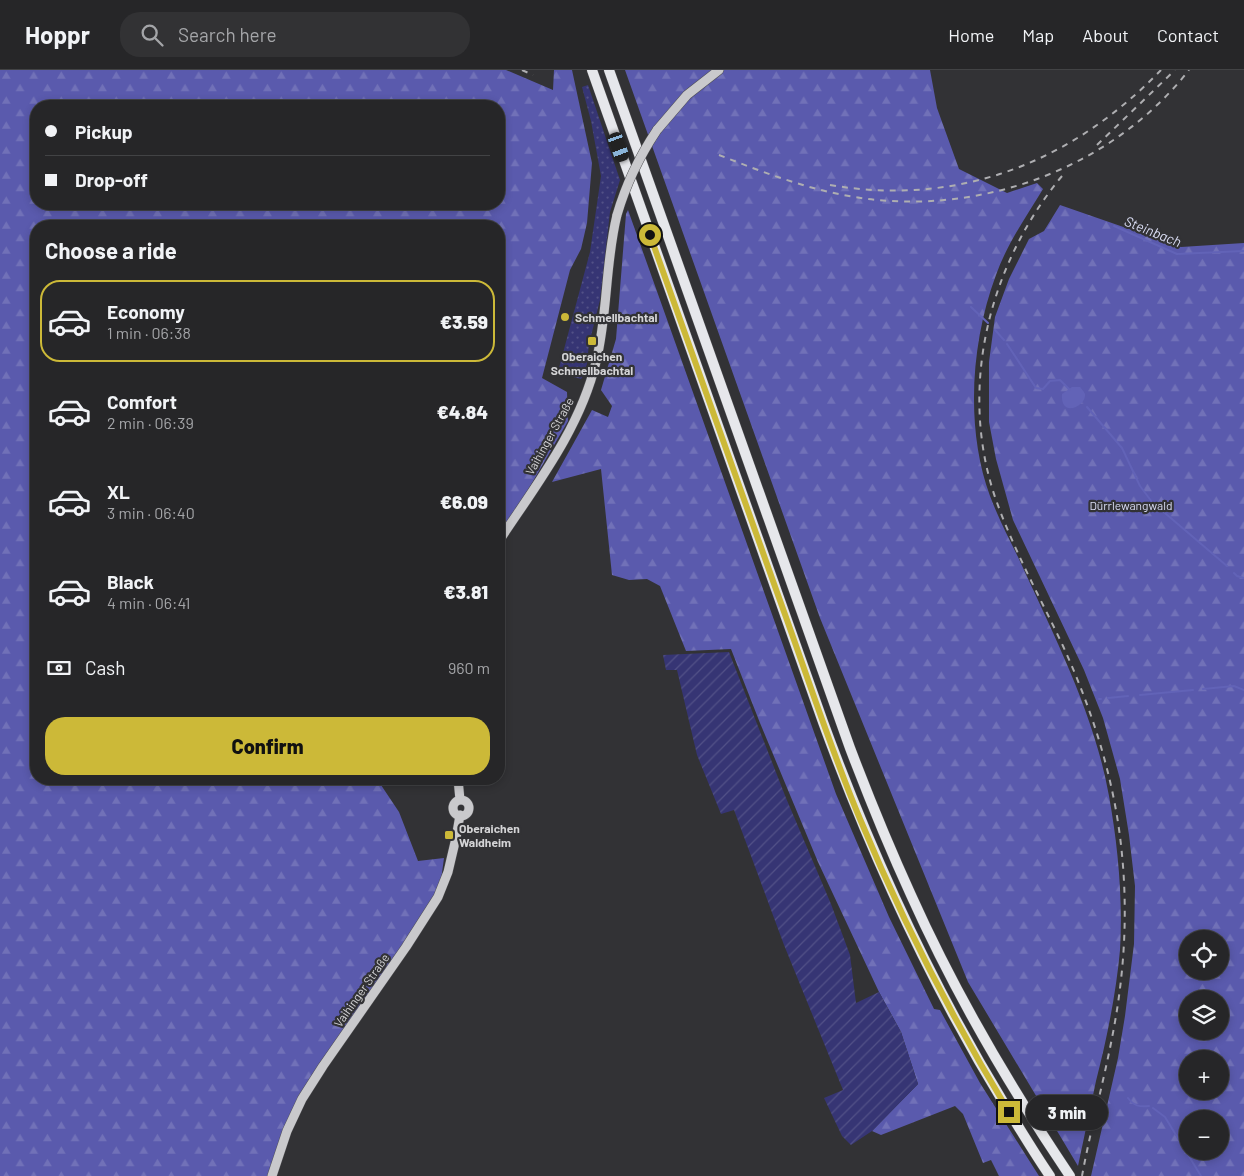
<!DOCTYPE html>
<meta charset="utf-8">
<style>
body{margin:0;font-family:Barlow,sans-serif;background:#323234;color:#f1f3f6;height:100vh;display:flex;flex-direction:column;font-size:19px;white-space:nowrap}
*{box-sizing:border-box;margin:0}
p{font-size:16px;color:#a4a5a8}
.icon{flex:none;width:28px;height:28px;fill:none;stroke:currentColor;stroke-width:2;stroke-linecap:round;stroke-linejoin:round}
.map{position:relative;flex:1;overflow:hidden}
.details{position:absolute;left:30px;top:150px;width:475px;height:565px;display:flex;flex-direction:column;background:#262628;border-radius:20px;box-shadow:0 2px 8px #0003,0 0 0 1px #424345}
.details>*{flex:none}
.top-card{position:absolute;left:30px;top:30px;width:475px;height:110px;border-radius:20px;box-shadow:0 2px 8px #0003,0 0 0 1px #424345;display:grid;align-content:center;height:110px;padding:0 15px;background:#262628}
.controls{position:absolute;left:1179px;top:860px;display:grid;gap:10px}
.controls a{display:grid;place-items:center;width:50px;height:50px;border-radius:50%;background:#262628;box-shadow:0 2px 8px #0003,0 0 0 1px #424345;font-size:25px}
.end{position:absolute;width:22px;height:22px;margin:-11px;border:6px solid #ccb938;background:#111;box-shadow:0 0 0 2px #111}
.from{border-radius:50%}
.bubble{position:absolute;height:35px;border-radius:18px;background:#262628;box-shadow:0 2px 8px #0003,0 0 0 1px #424345;font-size:16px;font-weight:800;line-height:35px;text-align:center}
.car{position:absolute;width:15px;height:30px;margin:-15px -8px;border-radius:6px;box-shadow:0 0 4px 1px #0007;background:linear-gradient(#222 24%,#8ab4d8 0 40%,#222 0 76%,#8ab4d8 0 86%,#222 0)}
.top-card b{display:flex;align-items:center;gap:18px;height:48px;font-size:19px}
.top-card b+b{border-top:1px solid #424345}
.top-card i{width:12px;height:12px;background:#f1f3f6}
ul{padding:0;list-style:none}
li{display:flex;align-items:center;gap:15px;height:82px;margin:0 10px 8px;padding:0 5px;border:2px solid transparent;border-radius:20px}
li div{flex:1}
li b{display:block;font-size:19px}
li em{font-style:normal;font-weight:800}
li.current{border-color:#ccb938}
li>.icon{width:45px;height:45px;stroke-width:1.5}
h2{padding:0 15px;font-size:22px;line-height:60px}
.pay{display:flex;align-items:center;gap:12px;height:55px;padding:0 15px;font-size:19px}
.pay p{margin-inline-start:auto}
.button{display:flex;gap:10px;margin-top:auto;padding:10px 15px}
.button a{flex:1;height:58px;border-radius:20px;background:#ccb938;color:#111;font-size:20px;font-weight:800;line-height:58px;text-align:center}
header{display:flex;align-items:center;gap:30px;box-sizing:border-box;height:70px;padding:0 25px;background:#262628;border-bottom:1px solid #424345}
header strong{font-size:24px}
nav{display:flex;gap:28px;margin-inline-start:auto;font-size:18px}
.search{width:350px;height:45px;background:#323234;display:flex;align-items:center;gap:12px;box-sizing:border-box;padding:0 18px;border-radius:20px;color:#a4a5a8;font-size:19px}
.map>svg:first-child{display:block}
.grass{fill:url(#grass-dots)}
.forest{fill:url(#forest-firs);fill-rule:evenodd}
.garden{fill:url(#garden-furrows)}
.water{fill:#6263b7}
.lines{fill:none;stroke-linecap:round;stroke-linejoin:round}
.stream{stroke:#6263b7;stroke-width:2}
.major-casing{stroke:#4f4f52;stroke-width:10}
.highway-casing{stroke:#4f4f52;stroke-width:11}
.major{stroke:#c9c9cc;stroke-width:9}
.highway{stroke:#e6e7eb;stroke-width:10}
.rail{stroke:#aeaeb1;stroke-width:2;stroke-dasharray:6 6;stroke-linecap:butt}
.major-bridge-casing{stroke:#4f4f52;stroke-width:10;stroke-linecap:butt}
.major-bridge{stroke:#c9c9cc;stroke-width:9}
.route{stroke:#ccb938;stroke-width:6}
.poi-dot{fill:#ccb938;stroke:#323235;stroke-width:2}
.labels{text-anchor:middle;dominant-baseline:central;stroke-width:4.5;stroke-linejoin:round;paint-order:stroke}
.poi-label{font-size:12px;font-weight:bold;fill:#d5d5d7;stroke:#323235;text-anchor:start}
.street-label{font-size:12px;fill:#d5d5d7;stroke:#323235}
.park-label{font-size:12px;fill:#d9dcf3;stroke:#323235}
.water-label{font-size:14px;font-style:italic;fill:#dbdef5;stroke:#323235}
</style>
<header>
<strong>Hoppr</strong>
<div class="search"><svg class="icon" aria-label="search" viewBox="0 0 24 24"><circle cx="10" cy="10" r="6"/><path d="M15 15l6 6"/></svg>Search here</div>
<nav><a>Home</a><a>Map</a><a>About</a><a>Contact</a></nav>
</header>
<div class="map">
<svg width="1244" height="1106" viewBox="0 0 1244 1106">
<defs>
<pattern id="grass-dots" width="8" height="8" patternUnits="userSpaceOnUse" patternTransform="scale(1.25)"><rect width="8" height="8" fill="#363574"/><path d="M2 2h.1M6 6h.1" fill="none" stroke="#525187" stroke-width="1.8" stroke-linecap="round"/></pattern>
<pattern id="forest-firs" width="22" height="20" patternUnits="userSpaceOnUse" patternTransform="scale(1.25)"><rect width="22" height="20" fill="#5a5aad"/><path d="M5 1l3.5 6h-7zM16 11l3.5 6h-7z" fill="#7171b8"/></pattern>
<pattern id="garden-furrows" width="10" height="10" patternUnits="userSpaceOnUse" patternTransform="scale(1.25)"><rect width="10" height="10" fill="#363574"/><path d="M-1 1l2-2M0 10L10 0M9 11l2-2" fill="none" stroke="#525187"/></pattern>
</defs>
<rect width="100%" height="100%" fill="#323235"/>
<!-- grass -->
<path class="grass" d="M588,15l32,95 -10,32 -10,88 -11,44 -3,28 -5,7 -15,-4 -7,-7 31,-116 11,-76 -10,-55 -9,-34z"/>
<!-- forest -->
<path class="forest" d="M0,0h506l47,20 1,-20h18l20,93 -5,60 -6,26 -11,21 -28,108 25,14 1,29 -69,119v-314h-463v553h341l22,33 19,49 26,-3 -3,22 -9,22 -133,200 -19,37 -8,37h-272zM36,36h463v98h-463z
M625,0h305l7,38 22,61 48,24 30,-10 6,6c-17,28 -36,55 -47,86 -25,67 -31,153 -6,221 8,21 18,41 28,61 35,77 76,155 91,239 9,50 14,103 11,154 -4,44 -13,88 -24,131 -6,28 -12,57 -18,85l-110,-184 -148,-364z
M1060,135l121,42 63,-4v933h-153l27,-118 7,-42 9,-72 1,-58 -6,-51 -9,-56 -17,-61 -19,-48 -71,-150 -17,-61 -7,-37v-60l6,-45 14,-38 20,-40 15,-8zM1188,869h32v32h-32zM1188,929h32v32h-32zM1188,989h32v32h-32zM1188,1049h32v32h-32z
M628,140l208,584 53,123 45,92 6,1 40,73 59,93h-40l-8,-16 -8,3 -20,-49 -8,-8 -74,29 -9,-4 46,-47 -17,-52 -22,-40 -61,-130 -58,-139 -29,-74 -45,2 -26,-65 -13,-7 -18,1 -17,-5 -11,-106 -49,13 40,-72 16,7 4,-11 -11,-16 15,-51 10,-125z"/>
<!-- garden -->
<path class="garden" d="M729,582l57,146 45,106 19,51 6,48 23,-11 22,40 17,52 -46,47 -21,14 -9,-9 -18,-38 19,-8 -59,-145 -50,-135 -13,4 -24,-59 -20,-85h-11l-3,-15z"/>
<!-- water -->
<path class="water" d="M1072,317h8c1,1 5,6 5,7 2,12 -25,25 -23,0z"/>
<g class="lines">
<!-- stream -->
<path class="stream" d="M1114,156l63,28 67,-3
M971,237l17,16
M995,260l9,10
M1007,274l29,44 7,1 7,-8 10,-1 10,10
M1087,337l35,41 18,38 12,16 75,64
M1234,503l3,3 7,2
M1203,619l31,-3 10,4
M1140,625l53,-5
M1108,628l20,-2
M1099,629h2
M1128,1028c6,8 11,9 21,8
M1153,1038l12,9 36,59"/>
<defs>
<path id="major" d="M657,60l30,-35 32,-25
M499,471c37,-56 81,-112 97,-179 12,-48 9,-99 21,-147
M458,709l2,21
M453 738a8 8 0 1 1 16 0a8 8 0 1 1-16 0Z
M272,1106l15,-45 15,-32 21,-33 83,-119 32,-50 10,-25 8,-34 4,-23"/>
<path id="highway" d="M592,0l231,652c49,134 108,262 182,383 15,24 29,48 45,71
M609,0l241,678c19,50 39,99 61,147 44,98 99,192 159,281"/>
</defs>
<!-- major casing -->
<use href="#major" class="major-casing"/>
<!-- highway casing -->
<use href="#highway" class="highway-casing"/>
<!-- major -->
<use href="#major" class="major"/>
<!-- highway -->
<use href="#highway" class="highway"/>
<!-- rail -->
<path class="rail" d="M522,0l11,5
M1097,75l78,-75
M719,85c51,20 103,40 159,45 117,11 238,-37 311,-130
M1062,106c-73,88 -104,211 -67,321 18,52 45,100 68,149 25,55 44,111 54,170 11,67 10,134 -1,200 -9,54 -24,106 -34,160
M830,115c128,22 241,-22 331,-115"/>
<defs>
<path id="major-bridge" d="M617,145c9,-31 22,-58 40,-85"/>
</defs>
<!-- major-bridge casing -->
<use href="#major-bridge" class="major-bridge-casing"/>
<!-- major-bridge -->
<use href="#major-bridge" class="major-bridge"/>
</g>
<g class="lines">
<!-- route -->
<path class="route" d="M650,165c43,120 85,240 128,360 27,74 51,150 82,224 42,101 92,199 149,293"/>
</g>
<!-- markers -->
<g class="poi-dot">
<circle cx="565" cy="247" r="5"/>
<rect x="587" y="266" width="10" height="10" rx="2.5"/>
<rect x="444" y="760" width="10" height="10" rx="2.5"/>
</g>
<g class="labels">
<!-- poi labels -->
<g class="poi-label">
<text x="575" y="247">Schmellbachtal</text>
<text x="592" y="286" text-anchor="middle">Oberaichen<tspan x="592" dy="14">Schmellbachtal</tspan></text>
<text x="459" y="758">Oberaichen<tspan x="459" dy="14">Waldheim</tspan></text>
</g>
<!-- street labels -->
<g class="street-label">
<text transform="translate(549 366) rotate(-61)">Vaihinger Straße</text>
<text transform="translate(361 920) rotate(-55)">Vaihinger Straße</text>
</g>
<!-- park labels -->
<g class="park-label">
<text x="1131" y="435">Dürrlewangwald</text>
</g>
<!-- water labels -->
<g class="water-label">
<text transform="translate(1153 161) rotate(22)">Steinbach</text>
</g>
</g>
</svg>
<div class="controls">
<a><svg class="icon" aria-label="locate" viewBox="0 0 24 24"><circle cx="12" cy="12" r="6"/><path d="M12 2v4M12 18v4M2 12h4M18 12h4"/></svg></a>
<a><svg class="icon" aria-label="layers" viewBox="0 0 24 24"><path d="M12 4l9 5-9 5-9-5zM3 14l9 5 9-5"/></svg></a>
<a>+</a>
<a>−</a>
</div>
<i class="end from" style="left:650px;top:165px"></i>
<i class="end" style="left:1009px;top:1042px"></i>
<div class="bubble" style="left:1026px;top:1025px;width:82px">3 min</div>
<i class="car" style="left:619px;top:77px;rotate:160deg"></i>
<div class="top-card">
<b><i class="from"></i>Pickup</b>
<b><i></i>Drop-off</b>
</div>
<section class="details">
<h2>Choose a ride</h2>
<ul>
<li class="current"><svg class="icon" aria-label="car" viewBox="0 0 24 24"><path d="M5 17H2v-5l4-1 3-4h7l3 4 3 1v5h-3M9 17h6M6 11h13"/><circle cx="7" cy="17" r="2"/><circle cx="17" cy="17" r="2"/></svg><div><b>Economy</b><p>1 min · 06:38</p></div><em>€3.59</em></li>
<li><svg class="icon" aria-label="car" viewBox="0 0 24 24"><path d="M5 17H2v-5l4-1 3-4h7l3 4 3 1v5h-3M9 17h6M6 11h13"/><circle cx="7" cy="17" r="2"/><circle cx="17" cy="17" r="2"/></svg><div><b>Comfort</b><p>2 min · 06:39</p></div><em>€4.84</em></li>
<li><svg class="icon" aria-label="car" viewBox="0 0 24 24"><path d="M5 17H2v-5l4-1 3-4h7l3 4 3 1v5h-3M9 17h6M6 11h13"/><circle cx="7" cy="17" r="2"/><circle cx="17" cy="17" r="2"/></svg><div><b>XL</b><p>3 min · 06:40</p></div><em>€6.09</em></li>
<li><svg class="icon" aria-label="car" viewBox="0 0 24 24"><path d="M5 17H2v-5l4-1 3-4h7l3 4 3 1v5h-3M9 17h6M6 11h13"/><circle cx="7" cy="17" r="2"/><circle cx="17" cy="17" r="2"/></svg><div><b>Black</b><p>4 min · 06:41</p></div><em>€3.81</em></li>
</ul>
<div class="pay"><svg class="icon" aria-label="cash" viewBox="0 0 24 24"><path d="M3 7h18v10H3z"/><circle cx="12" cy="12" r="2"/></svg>Cash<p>960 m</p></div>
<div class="button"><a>Confirm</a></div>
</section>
</div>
